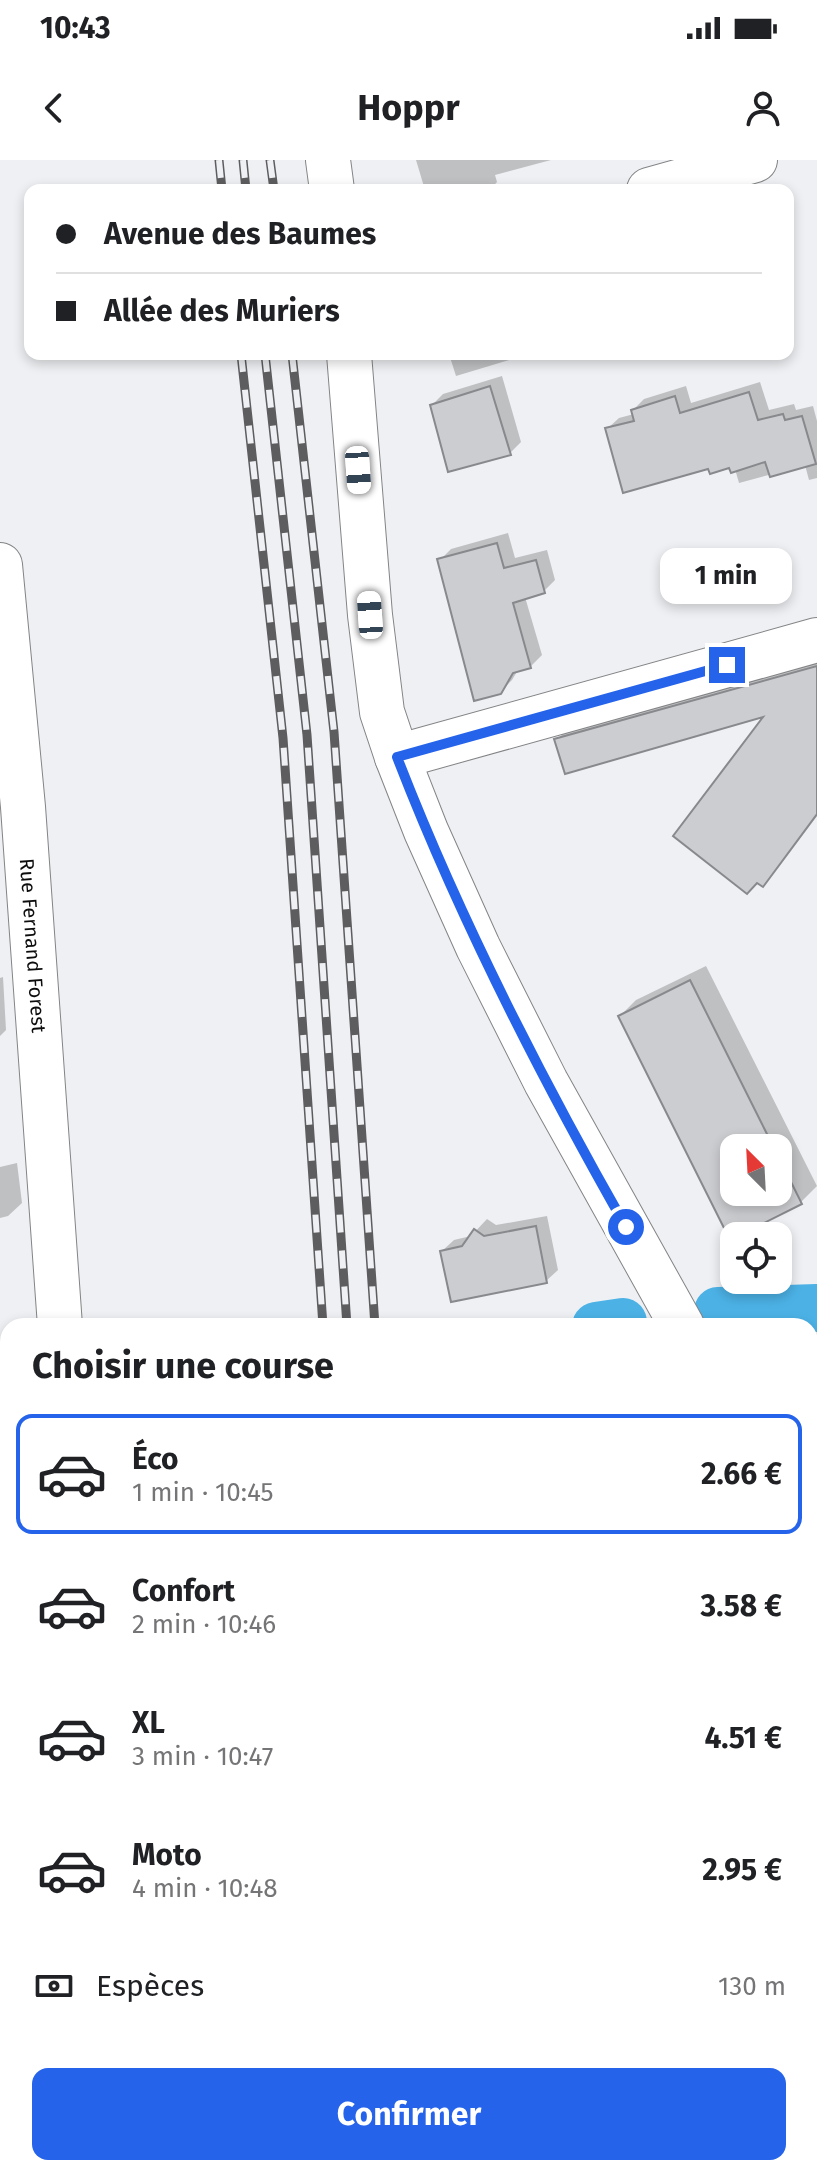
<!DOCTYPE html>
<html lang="fr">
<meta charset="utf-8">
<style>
body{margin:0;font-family:"Fira Sans",sans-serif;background:#f2f2f2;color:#202124;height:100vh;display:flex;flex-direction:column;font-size:30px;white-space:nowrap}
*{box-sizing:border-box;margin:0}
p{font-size:26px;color:#757577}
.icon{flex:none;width:44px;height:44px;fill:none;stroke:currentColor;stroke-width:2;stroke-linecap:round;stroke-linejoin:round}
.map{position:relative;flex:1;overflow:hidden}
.drawer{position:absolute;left:0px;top:1158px;width:818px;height:858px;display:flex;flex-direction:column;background:#fff;border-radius:24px 24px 0 0;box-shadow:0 4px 12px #0003}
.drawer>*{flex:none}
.top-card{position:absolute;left:24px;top:24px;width:770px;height:176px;border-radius:16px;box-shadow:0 4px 12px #0003;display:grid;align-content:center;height:176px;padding:0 32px;background:#fff}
.needle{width:52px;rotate:336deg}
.fabs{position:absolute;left:720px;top:974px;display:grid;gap:16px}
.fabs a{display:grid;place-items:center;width:72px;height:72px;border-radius:16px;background:#fff;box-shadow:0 4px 12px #0003;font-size:40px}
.end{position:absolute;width:36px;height:36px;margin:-18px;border:10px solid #2563eb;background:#fff;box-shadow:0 0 0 4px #fff}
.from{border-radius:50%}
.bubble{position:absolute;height:56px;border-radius:16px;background:#fff;box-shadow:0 4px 12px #0003;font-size:26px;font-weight:700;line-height:56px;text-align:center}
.car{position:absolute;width:24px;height:48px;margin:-24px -12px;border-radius:10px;box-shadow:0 0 6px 2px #0007;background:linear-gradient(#fff 24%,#345 0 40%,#fff 0 76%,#345 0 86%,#fff 0)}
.top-card b{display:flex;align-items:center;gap:28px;height:76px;font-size:30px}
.top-card b+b{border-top:2px solid #e0e0e0}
.top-card i{width:20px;height:20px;background:#202124}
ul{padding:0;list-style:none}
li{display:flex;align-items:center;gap:24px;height:120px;margin:0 16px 12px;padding:0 16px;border:4px solid transparent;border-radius:16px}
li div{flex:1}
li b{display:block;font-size:30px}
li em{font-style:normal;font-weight:700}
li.active{border-color:#2563eb}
li>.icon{width:72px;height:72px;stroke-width:1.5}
h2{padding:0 32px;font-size:36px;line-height:96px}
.pay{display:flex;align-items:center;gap:20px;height:88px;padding:0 32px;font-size:30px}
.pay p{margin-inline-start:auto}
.primary-button{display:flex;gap:16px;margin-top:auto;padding:16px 32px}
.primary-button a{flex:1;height:92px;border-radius:16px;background:#2563eb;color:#fff;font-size:32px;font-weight:700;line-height:92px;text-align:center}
.status{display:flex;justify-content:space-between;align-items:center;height:56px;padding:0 40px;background:#fff;direction:ltr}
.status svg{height:22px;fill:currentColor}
header{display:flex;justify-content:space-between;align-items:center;height:104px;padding:0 32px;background:#fff;font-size:36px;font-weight:700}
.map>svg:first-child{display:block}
.shadow{fill:#0003;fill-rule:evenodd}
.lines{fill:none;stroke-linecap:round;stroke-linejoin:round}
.canal{stroke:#4cb2e6;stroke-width:48}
.building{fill:#cccdd0;stroke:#88898c;stroke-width:2}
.street-casing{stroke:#838486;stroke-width:46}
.secondary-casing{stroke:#838486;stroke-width:46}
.street{stroke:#fff;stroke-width:44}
.secondary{stroke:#fff;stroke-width:44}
.rail-casing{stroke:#5d5d5f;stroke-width:9}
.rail{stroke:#eff0f3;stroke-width:6;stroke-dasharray:18;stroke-linecap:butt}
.route{stroke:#2563eb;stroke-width:10}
.labels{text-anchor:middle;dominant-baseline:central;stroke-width:6;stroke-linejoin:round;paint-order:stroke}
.street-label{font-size:20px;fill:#0d0d0e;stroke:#eff0f3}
</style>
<div class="status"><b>10:43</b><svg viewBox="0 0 49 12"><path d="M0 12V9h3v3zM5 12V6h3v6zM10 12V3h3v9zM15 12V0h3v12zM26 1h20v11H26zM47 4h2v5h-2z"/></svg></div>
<header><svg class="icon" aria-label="back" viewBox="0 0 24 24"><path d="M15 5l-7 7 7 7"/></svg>Hoppr<svg class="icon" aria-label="person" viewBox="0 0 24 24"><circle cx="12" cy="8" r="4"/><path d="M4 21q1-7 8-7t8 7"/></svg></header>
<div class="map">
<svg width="817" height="2015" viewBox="0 0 817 2015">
<rect width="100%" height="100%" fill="#eff0f3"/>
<!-- shadow -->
<path class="shadow" d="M416,0h135l-56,15 2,7 -7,8h-65z
M788,71l6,22 -6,6z
M449,194h80l-73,22z
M502,216l19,66 -11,11 -78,-48 11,-11z
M760,222l9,28 25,-6 2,6 17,-4 4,15v57l-8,2 -4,-15 -66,18 -4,-14 -5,-3 -21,1 -102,-38 12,-11 15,-4 -1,-4 11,-11 42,-13 5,17z
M508,373l7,25 32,-8 8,30 -11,11 -19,6 17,58 -12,12 -12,3 -6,10 -12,12 -60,-132 11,-11z
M817,496v160l-39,52 -16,16 6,-170 -211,26 15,-16z
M706,806l111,220 -16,16 -70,35 -111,-221 16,-16zM734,988h44v44h-44z
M3,817l3,53 -6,6v-58z
M17,1003l5,40 -14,13 -8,2v-51z
M547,1056l11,54 -12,11 -104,-30 12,-11 17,-4 16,-17 9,6z
M817,1210v39l-7,-11v-22z
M8,1230v778h52l1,7h-61v-49l6,-1 -6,-86v-647z
M810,1422l7,12v154l-7,-10z
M810,1669l7,10v153l-7,6z
M812,2004l5,7v4h-20l9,-7h4z
M562,2008h70l8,7h-84z"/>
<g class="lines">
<!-- canal -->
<path class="canal" d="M718,1151l99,-3
M596,1166l27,-4
M0,1227l8,-2"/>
</g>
<!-- building -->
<path class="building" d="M490,226l21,69 -63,17 -18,-67z
M749,232l9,28 25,-6 2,6 17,-4 14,48 -46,13 -5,-15 -34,11 -2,-5 -19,6 -2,-5 -85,24 -18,-65 29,-7 -3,-11 44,-14 5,17z
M497,383l7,25 32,-8 9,33 -32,10 18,65 -18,5 -12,21 -27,7 -37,-142z
M817,506v148l-54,73 -6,-4 -10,11 -74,-58 90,-119 -198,57 -11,-35z
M690,820l84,168h-40v44h44v-36l24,48 -64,32h-4l-4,4 -112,-224z
M536,1066l11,57 -96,19 -11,-51 22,-5 12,-17 10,7z"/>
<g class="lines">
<defs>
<g id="street">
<path d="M649,30l106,-30"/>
<path id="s1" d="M0,405l23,242 37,519"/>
<path d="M397,597l420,-117"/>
<path d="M810,1920l7,-6"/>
<path d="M120,2008v7"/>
<path d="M719,2015l6,-7"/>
</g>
<path id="secondary" d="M328,0l4,30
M349,194l21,261 12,97 15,45 29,74 52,116 68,135 136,244
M810,1358l7,10"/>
</defs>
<!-- street casing -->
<use href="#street" class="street-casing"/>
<!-- secondary casing -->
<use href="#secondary" class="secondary-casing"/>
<!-- street -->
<use href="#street" class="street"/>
<!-- secondary -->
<use href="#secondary" class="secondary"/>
<defs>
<path id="rail" d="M219,0l3,30
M243,0l3,30
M270,0l4,30
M241,194l42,384 40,588
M265,194l42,381 40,591
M292,194l42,378 41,594
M383,2008v7
M407,2008l1,7
M433,2008v7"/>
</defs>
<!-- rail casing -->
<use href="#rail" class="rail-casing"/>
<!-- rail -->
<use href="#rail" class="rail"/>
</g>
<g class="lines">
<!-- route -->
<path class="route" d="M626,1067c-86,-151 -166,-307 -229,-470l330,-92"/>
</g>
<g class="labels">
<!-- street labels -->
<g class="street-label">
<text stroke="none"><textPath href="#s1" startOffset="382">Rue Fernand Forest</textPath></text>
</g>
</g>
</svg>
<div class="fabs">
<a><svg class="needle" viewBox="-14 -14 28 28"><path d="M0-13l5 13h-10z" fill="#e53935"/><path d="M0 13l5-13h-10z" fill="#757577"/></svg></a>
<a><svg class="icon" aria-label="locate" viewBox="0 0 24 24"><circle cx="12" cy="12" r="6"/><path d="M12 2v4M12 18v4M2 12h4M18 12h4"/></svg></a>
</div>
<i class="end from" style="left:626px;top:1067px"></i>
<i class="end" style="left:727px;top:505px"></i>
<div class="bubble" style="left:660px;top:388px;width:132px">1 min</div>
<i class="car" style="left:358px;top:310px;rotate:176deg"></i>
<i class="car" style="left:370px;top:455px;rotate:356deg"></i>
<div class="top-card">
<b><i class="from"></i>Avenue des Baumes</b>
<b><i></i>Allée des Muriers</b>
</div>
<section class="drawer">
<h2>Choisir une course</h2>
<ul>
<li class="active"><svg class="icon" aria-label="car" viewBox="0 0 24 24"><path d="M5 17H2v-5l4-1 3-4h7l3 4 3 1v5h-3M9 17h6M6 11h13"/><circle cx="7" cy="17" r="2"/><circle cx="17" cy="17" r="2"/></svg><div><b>Éco</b><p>1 min · 10:45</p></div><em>2.66 €</em></li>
<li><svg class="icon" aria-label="car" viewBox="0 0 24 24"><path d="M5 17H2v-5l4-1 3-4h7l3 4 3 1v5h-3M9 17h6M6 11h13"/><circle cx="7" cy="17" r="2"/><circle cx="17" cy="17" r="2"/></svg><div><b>Confort</b><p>2 min · 10:46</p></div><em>3.58 €</em></li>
<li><svg class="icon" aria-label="car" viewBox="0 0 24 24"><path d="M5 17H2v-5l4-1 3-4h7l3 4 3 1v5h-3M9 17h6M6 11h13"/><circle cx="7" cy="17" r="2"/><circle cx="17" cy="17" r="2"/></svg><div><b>XL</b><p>3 min · 10:47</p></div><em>4.51 €</em></li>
<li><svg class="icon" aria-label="car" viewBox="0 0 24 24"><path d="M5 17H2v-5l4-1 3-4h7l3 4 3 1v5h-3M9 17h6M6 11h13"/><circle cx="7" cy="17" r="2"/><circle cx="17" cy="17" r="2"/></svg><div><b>Moto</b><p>4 min · 10:48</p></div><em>2.95 €</em></li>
</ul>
<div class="pay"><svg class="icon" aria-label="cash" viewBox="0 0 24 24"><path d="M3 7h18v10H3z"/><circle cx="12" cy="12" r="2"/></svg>Espèces<p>130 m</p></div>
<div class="primary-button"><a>Confirmer</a></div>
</section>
</div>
